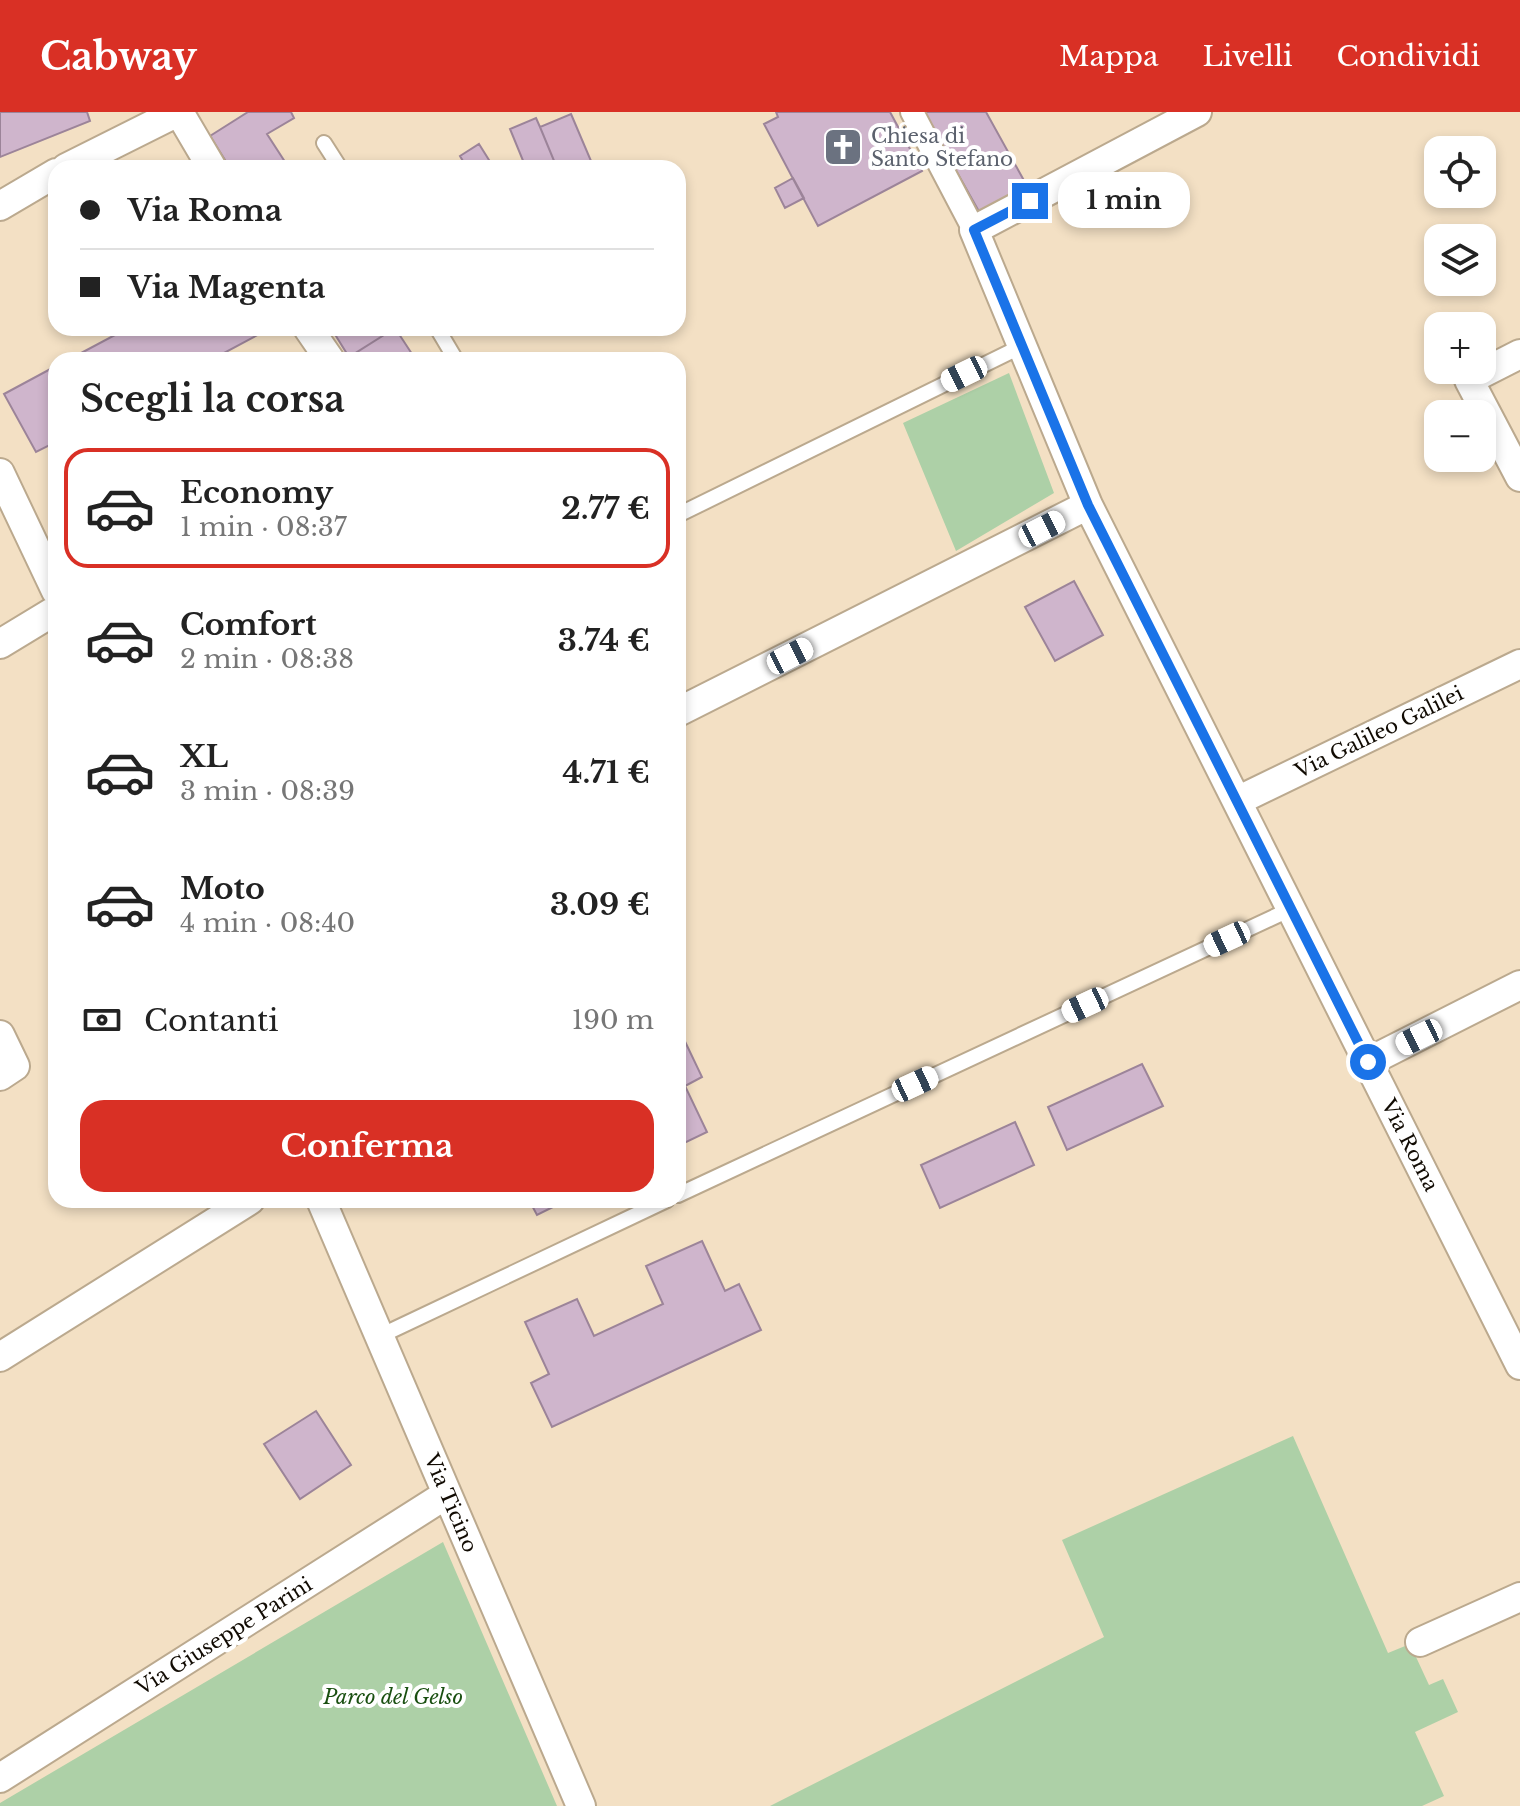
<!DOCTYPE html>
<html lang="it">
<meta charset="utf-8">
<style>
body{margin:0;font-family:"Libre Baskerville",serif;background:#f2f2f2;color:#222;height:100vh;display:flex;flex-direction:column;font-size:30px;white-space:nowrap}
*{box-sizing:border-box;margin:0}
p{font-size:26px;color:#767676}
.icon{flex:none;width:44px;height:44px;fill:none;stroke:currentColor;stroke-width:2;stroke-linecap:round;stroke-linejoin:round}
.map{position:relative;flex:1;overflow:hidden}
.drawer{position:absolute;left:48px;top:240px;width:638px;height:856px;display:flex;flex-direction:column;background:#fff;border-radius:24px;box-shadow:0 4px 12px #0003}
.drawer>*{flex:none}
.hud{position:absolute;left:48px;top:48px;width:638px;height:176px;border-radius:24px;box-shadow:0 4px 12px #0003;display:grid;align-content:center;height:176px;padding:0 32px;background:#fff}
.buttons{position:absolute;left:1424px;top:24px;display:grid;gap:16px}
.buttons a{display:grid;place-items:center;width:72px;height:72px;border-radius:16px;background:#fff;box-shadow:0 4px 12px #0003;font-size:40px}
.end{position:absolute;width:36px;height:36px;margin:-18px;border:10px solid #1a73e8;background:#fff;box-shadow:0 0 0 4px #fff}
.from{border-radius:50%}
.bubble{position:absolute;height:56px;border-radius:24px;background:#fff;box-shadow:0 4px 12px #0003;font-size:26px;font-weight:700;line-height:56px;text-align:center}
.car{position:absolute;width:24px;height:48px;margin:-24px -12px;border-radius:10px;box-shadow:0 0 6px 2px #0007;background:linear-gradient(#fff 24%,#345 0 40%,#fff 0 76%,#345 0 86%,#fff 0)}
.hud b{display:flex;align-items:center;gap:28px;height:76px;font-size:30px}
.hud b+b{border-top:2px solid #e0e0e0}
.hud i{width:20px;height:20px;background:#222}
ul{padding:0;list-style:none}
li{display:flex;align-items:center;gap:24px;height:120px;margin:0 16px 12px;padding:0 16px;border:4px solid transparent;border-radius:24px}
li div{flex:1}
li b{display:block;font-size:30px}
li em{font-style:normal;font-weight:700}
li.active{border-color:#d93025}
li>.icon{width:72px;height:72px;stroke-width:1.5}
h2{padding:0 32px;font-size:36px;line-height:96px}
.pay{display:flex;align-items:center;gap:20px;height:88px;padding:0 32px;font-size:30px}
.pay p{margin-inline-start:auto}
.primary-button{display:flex;gap:16px;margin-top:auto;padding:16px 32px}
.primary-button a{flex:1;height:92px;border-radius:24px;background:#d93025;color:#fff;font-size:32px;font-weight:700;line-height:92px;text-align:center}
header{display:flex;align-items:center;gap:48px;box-sizing:border-box;height:112px;padding:0 40px;background:#d93025;color:#fff}
header strong{font-size:38px}
nav{display:flex;gap:44px;margin-inline-start:auto;font-size:28px}
.map>svg:first-child{display:block}
.green{fill:#add0a7}
.building{fill:#cfb5cc;stroke:#9c8499;stroke-width:2}
.lines{fill:none;stroke-linecap:round;stroke-linejoin:round}
.service-casing{stroke:#bba98e;stroke-width:18}
.pedestrian-casing{stroke:#bba98e;stroke-width:26}
.minor-casing{stroke:#bba98e;stroke-width:32}
.service{stroke:#fff;stroke-width:14}
.pedestrian{stroke:#fff;stroke-width:22}
.minor{stroke:#fff;stroke-width:28}
.route{stroke:#1a73e8;stroke-width:10}
.labels{text-anchor:middle;dominant-baseline:central;stroke-width:8;stroke-linejoin:round;paint-order:stroke}
.worship-label{font-size:20px;fill:#5b616d;stroke:#fff;text-anchor:start}
.street-label{font-size:20px;fill:#110b03;stroke:#fff}
.park-label{font-size:20px;font-style:italic;fill:#194f10;stroke:#fff}
</style>
<header>
<strong>Cabway</strong>
<nav><a>Mappa</a><a>Livelli</a><a>Condividi</a></nav>
</header>
<div class="map">
<svg width="1520" height="1694" viewBox="0 0 1520 1694">
<rect width="100%" height="100%" fill="#f3e0c4"/>
<!-- green -->
<path class="green" d="M1009,261l45,120 -98,58 -53,-128z
M1293,1324l95,217 22,-9 19,41 14,-6 15,33 -43,20 29,64 -22,10h-652l334,-169 -42,-97z
M443,1430l114,264h-557v-3z"/>
<!-- building -->
<path class="building" d="M0,0h87l3,9 -90,36z
M248,0h43l3,6 -27,16 22,34h-59l-20,-32z
M776,0h114l32,59 -104,55 -54,-102 14,-7z
M923,0h63l41,74 -46,29z
M571,2l23,54h-37l-17,-41z
M536,6l4,9 17,41h-31l-16,-39z
M479,32l15,24h-27l-7,-12z
M793,66l11,20 -19,10 -10,-20z
M128,216h135l2,3 -54,29h-143z
M331,216h64l-46,29z
M395,216l19,29 -4,3h-59l-2,-3z
M56,254v76l-20,10 -32,-58z
M1074,469l29,54 -48,26 -30,-54z
M680,919l22,46 -17,9 22,46 -29,14z
M1142,952l21,42 -96,44 -19,-43z
M1015,1010l19,43 -94,43 -19,-43z
M529,1088h38l-30,15z
M702,1129l23,50 14,-7 22,46 -209,97 -21,-44 18,-9 -24,-52 52,-23 17,37 69,-32 -17,-38z
M316,1299l35,54 -51,34 -36,-55z"/>
<g class="lines">
<defs>
<path id="service" d="M324,31l16,25
M437,216l19,32
M678,403l344,-169
M678,1083l613,-286
M380,1224l287,-136"/>
<path id="pedestrian" d="M912,0l62,118"/>
<path id="minor" d="M179,0l33,56
M1197,0l-223,118 114,275 432,860
M66,56l112,-56
M0,94l56,-33
M308,216l22,32
M1520,242l-51,26 51,97
M0,361l56,118
M0,532l56,-34
M678,600l410,-207
M1237,689l283,-137
M0,923l15,31 -15,10
M1368,950l152,-77
M321,1088l260,606
M0,1245l250,-157
M1420,1530l100,-45
M0,1666l447,-284"/>
</defs>
<!-- service casing -->
<use href="#service" class="service-casing"/>
<!-- pedestrian casing -->
<use href="#pedestrian" class="pedestrian-casing"/>
<!-- minor casing -->
<use href="#minor" class="minor-casing"/>
<!-- service -->
<use href="#service" class="service"/>
<!-- pedestrian -->
<use href="#pedestrian" class="pedestrian"/>
<!-- minor -->
<use href="#minor" class="minor"/>
</g>
<g class="lines">
<!-- route -->
<path class="route" d="M1030,89l-56,29 114,275 280,557"/>
</g>
<!-- icons -->
<defs>
<symbol id="church-square" viewBox="-11 -11 22 22"><rect x="-9" y="-9" width="18" height="18" rx="4" fill="#6b7280" stroke="#fff"/><path d="M-1.2-6h2.4v3.5h3.3v2.4h-3.3V6h-2.4V-.1h-3.3v-2.4h3.3Z" fill="#fff"/></symbol>
</defs>
<g fill-rule="evenodd">
<use href="#church-square" x="821" y="13" width="44" height="44"/>
</g>
<g class="labels">
<!-- worship labels -->
<g class="worship-label">
<text x="871" y="24">Chiesa di<tspan x="871" dy="23">Santo Stefano</tspan></text>
</g>
<!-- street labels -->
<g class="street-label">
<text transform="translate(1379 620) rotate(-26)">Via Galileo Galilei</text>
<text transform="translate(1410 1033) rotate(63)">Via Roma</text>
<text transform="translate(451 1391) rotate(67)">Via Ticino</text>
<text transform="translate(224 1524) rotate(-32)">Via Giuseppe Parini</text>
</g>
<!-- park labels -->
<g class="park-label">
<text x="393" y="1585">Parco del Gelso</text>
</g>
</g>
</svg>
<div class="buttons">
<a><svg class="icon" aria-label="locate" viewBox="0 0 24 24"><circle cx="12" cy="12" r="6"/><path d="M12 2v4M12 18v4M2 12h4M18 12h4"/></svg></a>
<a><svg class="icon" aria-label="layers" viewBox="0 0 24 24"><path d="M12 4l9 5-9 5-9-5zM3 14l9 5 9-5"/></svg></a>
<a>+</a>
<a>−</a>
</div>
<i class="end from" style="left:1368px;top:950px"></i>
<i class="end" style="left:1030px;top:89px"></i>
<div class="bubble" style="left:1058px;top:60px;width:132px">1 min</div>
<i class="car" style="left:964px;top:262px;rotate:244deg"></i>
<i class="car" style="left:1042px;top:417px;rotate:63deg"></i>
<i class="car" style="left:790px;top:544px;rotate:63deg"></i>
<i class="car" style="left:1227px;top:827px;rotate:245deg"></i>
<i class="car" style="left:1085px;top:893px;rotate:245deg"></i>
<i class="car" style="left:1419px;top:925px;rotate:244deg"></i>
<i class="car" style="left:915px;top:972px;rotate:65deg"></i>
<div class="hud">
<b><i class="from"></i>Via Roma</b>
<b><i></i>Via Magenta</b>
</div>
<section class="drawer">
<h2>Scegli la corsa</h2>
<ul>
<li class="active"><svg class="icon" aria-label="car" viewBox="0 0 24 24"><path d="M5 17H2v-5l4-1 3-4h7l3 4 3 1v5h-3M9 17h6M6 11h13"/><circle cx="7" cy="17" r="2"/><circle cx="17" cy="17" r="2"/></svg><div><b>Economy</b><p>1 min · 08:37</p></div><em>2.77 €</em></li>
<li><svg class="icon" aria-label="car" viewBox="0 0 24 24"><path d="M5 17H2v-5l4-1 3-4h7l3 4 3 1v5h-3M9 17h6M6 11h13"/><circle cx="7" cy="17" r="2"/><circle cx="17" cy="17" r="2"/></svg><div><b>Comfort</b><p>2 min · 08:38</p></div><em>3.74 €</em></li>
<li><svg class="icon" aria-label="car" viewBox="0 0 24 24"><path d="M5 17H2v-5l4-1 3-4h7l3 4 3 1v5h-3M9 17h6M6 11h13"/><circle cx="7" cy="17" r="2"/><circle cx="17" cy="17" r="2"/></svg><div><b>XL</b><p>3 min · 08:39</p></div><em>4.71 €</em></li>
<li><svg class="icon" aria-label="car" viewBox="0 0 24 24"><path d="M5 17H2v-5l4-1 3-4h7l3 4 3 1v5h-3M9 17h6M6 11h13"/><circle cx="7" cy="17" r="2"/><circle cx="17" cy="17" r="2"/></svg><div><b>Moto</b><p>4 min · 08:40</p></div><em>3.09 €</em></li>
</ul>
<div class="pay"><svg class="icon" aria-label="cash" viewBox="0 0 24 24"><path d="M3 7h18v10H3z"/><circle cx="12" cy="12" r="2"/></svg>Contanti<p>190 m</p></div>
<div class="primary-button"><a>Conferma</a></div>
</section>
</div>
